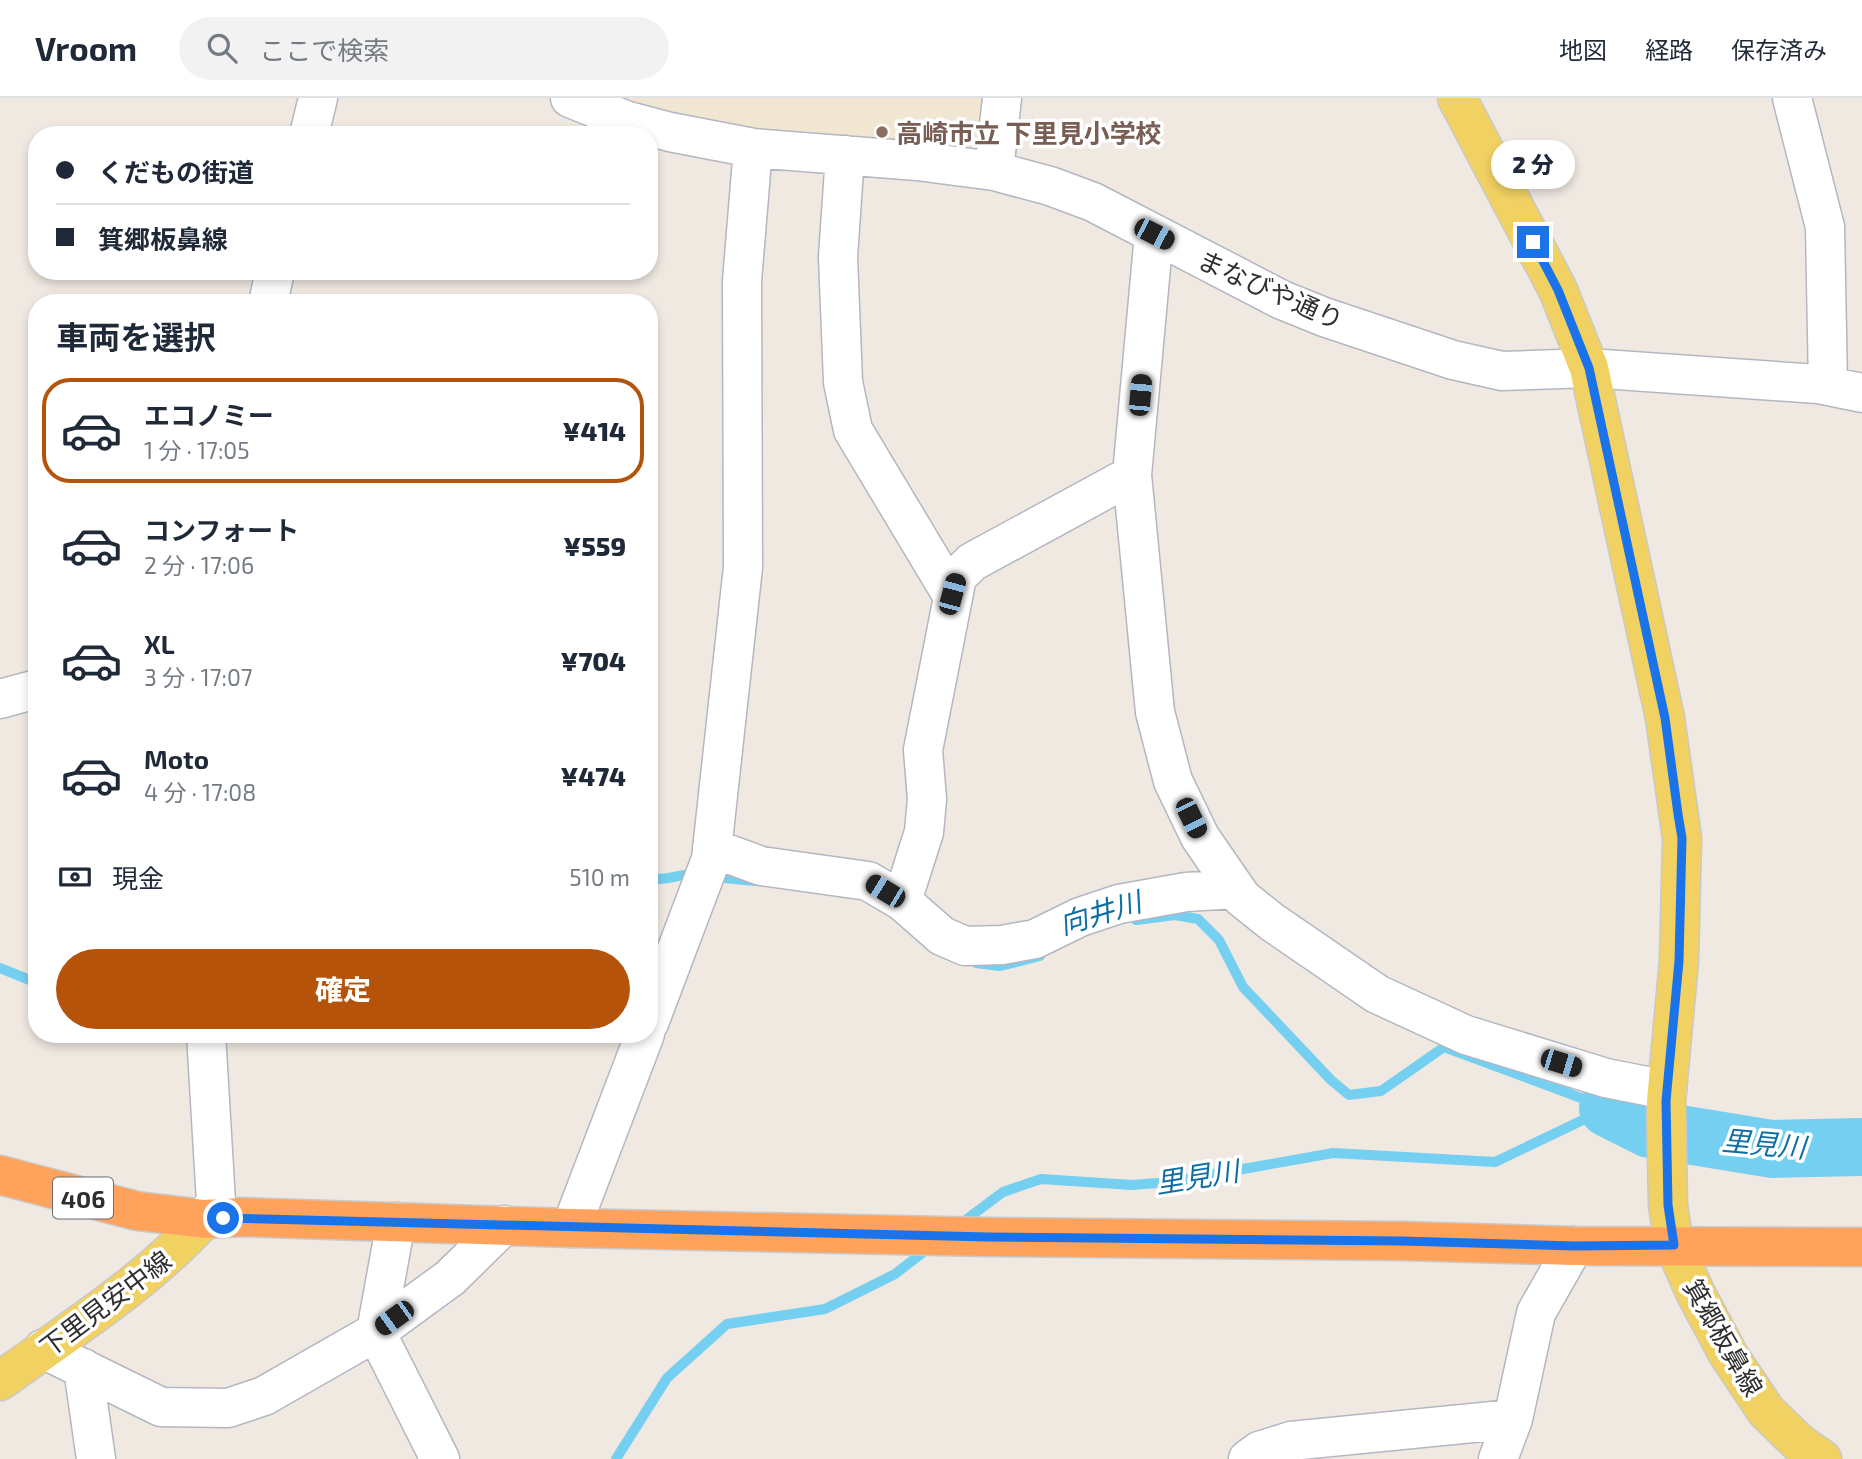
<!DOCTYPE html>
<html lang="ja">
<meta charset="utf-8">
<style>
body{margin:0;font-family:"Exo 2","Noto Sans JP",sans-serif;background:#f2f2f3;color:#1f2937;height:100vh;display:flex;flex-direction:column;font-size:26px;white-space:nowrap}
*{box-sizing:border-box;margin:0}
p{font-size:23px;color:#747a83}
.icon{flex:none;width:38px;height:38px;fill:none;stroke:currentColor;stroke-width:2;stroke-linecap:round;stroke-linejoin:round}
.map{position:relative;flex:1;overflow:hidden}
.panel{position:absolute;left:28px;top:196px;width:630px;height:749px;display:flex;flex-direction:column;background:#fff;border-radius:28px;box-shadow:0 4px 10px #0003}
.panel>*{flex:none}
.banner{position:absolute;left:28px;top:28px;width:630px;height:154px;border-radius:28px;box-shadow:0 4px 10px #0003;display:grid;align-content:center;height:154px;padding:0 28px;background:#fff}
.end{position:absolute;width:32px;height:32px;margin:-16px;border:9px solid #1a73e8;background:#fff;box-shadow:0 0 0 4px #fff}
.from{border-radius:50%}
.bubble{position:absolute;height:49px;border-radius:24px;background:#fff;box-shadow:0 4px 10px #0003;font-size:23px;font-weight:800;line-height:49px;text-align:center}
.car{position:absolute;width:21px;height:42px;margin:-21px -10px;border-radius:9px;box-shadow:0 0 5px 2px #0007;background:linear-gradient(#222 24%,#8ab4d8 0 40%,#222 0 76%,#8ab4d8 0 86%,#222 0)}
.banner b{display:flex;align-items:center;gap:24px;height:66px;font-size:26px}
.banner b+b{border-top:2px solid #e0e1e3}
.banner i{width:18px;height:18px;background:#1f2937}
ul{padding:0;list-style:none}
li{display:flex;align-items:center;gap:21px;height:105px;margin:0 14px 10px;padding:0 14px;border:4px solid transparent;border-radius:28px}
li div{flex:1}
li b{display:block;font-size:26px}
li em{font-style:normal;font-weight:800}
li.selected{border-color:#b45309}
li>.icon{width:63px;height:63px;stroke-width:1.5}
h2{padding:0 28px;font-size:32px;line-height:84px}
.pay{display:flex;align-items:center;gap:18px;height:77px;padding:0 28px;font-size:26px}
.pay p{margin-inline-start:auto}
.primary-button{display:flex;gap:14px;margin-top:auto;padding:14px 28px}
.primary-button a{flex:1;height:80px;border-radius:42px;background:#b45309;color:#fff;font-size:28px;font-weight:800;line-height:80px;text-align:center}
header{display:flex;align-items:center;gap:42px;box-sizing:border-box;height:98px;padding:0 35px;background:#fff;border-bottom:2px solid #e0e1e3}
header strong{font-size:33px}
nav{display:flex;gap:38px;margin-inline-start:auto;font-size:24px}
.search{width:490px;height:63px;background:#f2f2f3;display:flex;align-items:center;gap:18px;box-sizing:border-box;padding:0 24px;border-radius:38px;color:#747a83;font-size:26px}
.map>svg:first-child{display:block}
.education{fill:#f0e6d1}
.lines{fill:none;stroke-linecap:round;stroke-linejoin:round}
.stream{stroke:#75cff0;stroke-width:10}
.river{stroke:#75cff0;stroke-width:58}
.minor-casing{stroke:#b4b7c1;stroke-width:41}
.major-casing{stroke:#c9c9c9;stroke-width:41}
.highway-casing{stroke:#c9c9c9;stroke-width:41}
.minor{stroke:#fff;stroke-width:38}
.major{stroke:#f2d163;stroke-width:38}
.highway{stroke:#ffa35c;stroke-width:38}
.route{stroke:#1a73e8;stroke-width:9}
.education-dot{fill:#8d6e63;stroke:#fff;stroke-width:2.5}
.labels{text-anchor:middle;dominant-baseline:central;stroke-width:7;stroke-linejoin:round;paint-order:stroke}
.shield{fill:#fff;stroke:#6d6d6d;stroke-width:2}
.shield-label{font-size:24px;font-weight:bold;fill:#2e2e2e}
.education-label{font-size:26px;font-weight:bold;fill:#785e54;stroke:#fff;text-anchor:start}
.street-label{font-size:26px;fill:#2e2e2e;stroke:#fff}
.water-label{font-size:28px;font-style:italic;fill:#0d6fa3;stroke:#fff}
</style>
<header>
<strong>Vroom</strong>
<div class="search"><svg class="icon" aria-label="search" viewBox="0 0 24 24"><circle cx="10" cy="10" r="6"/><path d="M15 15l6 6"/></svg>ここで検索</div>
<nav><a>地図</a><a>経路</a><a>保存済み</a></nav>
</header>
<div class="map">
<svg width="1862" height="1361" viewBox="0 0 1862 1361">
<rect width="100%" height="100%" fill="#efe9e1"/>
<!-- education -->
<path class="education" d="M600,0h384l-8,63 -91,-16 -203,-26z"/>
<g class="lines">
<!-- stream -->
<path class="stream" d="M714,779l41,4
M649,780c18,4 29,-5 46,-3
M1136,822l39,-5 23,4 21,21 24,47 88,93 18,15 32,-4 63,-44 164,61
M976,865l24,3 40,-10
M0,870l37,15
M959,1127l44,-33 38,-13 91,6 38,-3 163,-29 162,9 113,-54
M616,1361l51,-81 60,-54 98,-15 70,-35 35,-27"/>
<!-- river -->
<path class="river" d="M1608,1010l42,21 122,20 90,-2"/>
<defs>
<path id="minor" d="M570,0l55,22 45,12 83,16 164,13 77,10 56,15 43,16 189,98 42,17 129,43 49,11 87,-3 229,16 44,9
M1792,0l33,129 3,159
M309,37l9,-37
M845,57l-7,102 5,125 10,48 99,165
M994,73l8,-73
M1154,136l-22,241 23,237 18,69 27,56 42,61 30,24 105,72 89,41 140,43 61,12
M268,205l7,-32
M0,601l37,-10
M712,750l49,18 107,15 34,20 40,35 23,10 37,-1 33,-6 45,-22 39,-13 67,-12 50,-3
M902,803l22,-69 3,-33 -4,-49 34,-173 15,-15 160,-87
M649,925l62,-164 32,-292 -1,-286 11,-133
M204,1121l12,-17 -10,-168
M396,1124l-20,110 64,127
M571,1130l74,-194
M43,1251l118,58 67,1 36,-12 112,-64 74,-54 54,-53
M83,1270l13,91
M1248,1361l11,-8 32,-10 222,-22
M1498,1361l15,-40 23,-106 38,-67"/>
<path id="major" d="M1457,0l101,192 31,78 76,350 17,120 -3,123 -13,140 2,104 6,40 21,47 33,62 38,57 33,32 23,16
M0,1283c70,-51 146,-98 204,-162"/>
<path id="highway" d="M0,1077l137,36 67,8 38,-2 329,11 417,9 414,4 172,5 288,1"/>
</defs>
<!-- minor casing -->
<use href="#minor" class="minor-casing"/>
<!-- major casing -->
<use href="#major" class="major-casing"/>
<!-- highway casing -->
<use href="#highway" class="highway-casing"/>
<!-- minor -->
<use href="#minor" class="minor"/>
<!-- major -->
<use href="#major" class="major"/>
<!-- highway -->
<use href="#highway" class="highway"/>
</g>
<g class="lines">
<!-- route -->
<path class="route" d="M223,1120l765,19 414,4 172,5 100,-1 -6,-40 -2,-104 13,-140 3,-123 -4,-24 -13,-96 -76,-350 -31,-78 -25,-48"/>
</g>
<!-- markers -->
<circle class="education-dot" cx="882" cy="34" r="7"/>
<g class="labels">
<!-- shield labels -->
<rect class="shield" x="53" y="1079.5" width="60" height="41" rx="5"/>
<g class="shield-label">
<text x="83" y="1100">406</text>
</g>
<!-- education labels -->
<g class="education-label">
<text x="896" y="34">高崎市立 下里見小学校</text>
</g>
<!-- street labels -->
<g class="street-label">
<text transform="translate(1271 191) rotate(24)">まなびや通り</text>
<text transform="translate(105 1205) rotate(-37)">下里見安中線</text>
<text transform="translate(1724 1239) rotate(60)">箕郷板鼻線</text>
</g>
<!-- water labels -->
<g class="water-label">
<text transform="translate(1100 814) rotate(-17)">向井川</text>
<text transform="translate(1764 1045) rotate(5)">里見川</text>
<text transform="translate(1197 1078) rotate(-9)">里見川</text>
</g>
</g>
</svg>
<i class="end from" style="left:223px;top:1120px"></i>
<i class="end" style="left:1533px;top:144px"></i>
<div class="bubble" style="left:1491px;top:42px;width:84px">2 分</div>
<i class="car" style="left:1154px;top:136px;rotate:117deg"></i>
<i class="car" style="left:1140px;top:297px;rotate:5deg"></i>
<i class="car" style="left:952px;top:496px;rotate:15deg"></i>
<i class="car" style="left:1191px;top:720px;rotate:154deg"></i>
<i class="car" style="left:885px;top:793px;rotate:301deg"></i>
<i class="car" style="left:1561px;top:965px;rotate:107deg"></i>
<i class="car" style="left:394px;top:1220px;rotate:234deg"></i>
<div class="banner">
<b><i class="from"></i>くだもの街道</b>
<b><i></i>箕郷板鼻線</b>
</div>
<section class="panel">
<h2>車両を選択</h2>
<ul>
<li class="selected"><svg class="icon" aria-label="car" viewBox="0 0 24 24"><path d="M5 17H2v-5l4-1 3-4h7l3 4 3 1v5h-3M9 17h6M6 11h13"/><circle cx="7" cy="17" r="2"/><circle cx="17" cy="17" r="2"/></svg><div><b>エコノミー</b><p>1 分 · 17:05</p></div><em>¥414</em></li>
<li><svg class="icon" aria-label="car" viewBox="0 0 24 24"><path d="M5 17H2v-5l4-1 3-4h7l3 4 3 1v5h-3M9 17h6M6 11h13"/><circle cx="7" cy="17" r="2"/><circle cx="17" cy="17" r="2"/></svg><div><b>コンフォート</b><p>2 分 · 17:06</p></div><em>¥559</em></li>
<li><svg class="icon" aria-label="car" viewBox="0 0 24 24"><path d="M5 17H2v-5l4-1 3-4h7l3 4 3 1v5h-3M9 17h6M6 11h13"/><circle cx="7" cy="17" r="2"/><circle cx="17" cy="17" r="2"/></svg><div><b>XL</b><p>3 分 · 17:07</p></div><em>¥704</em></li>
<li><svg class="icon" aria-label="car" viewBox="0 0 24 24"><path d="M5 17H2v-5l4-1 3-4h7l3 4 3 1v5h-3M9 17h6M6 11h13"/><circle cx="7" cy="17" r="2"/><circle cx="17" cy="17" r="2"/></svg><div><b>Moto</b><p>4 分 · 17:08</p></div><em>¥474</em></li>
</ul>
<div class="pay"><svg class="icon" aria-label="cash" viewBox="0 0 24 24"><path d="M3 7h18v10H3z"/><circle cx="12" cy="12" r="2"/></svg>現金<p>510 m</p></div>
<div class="primary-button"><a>確定</a></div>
</section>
</div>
